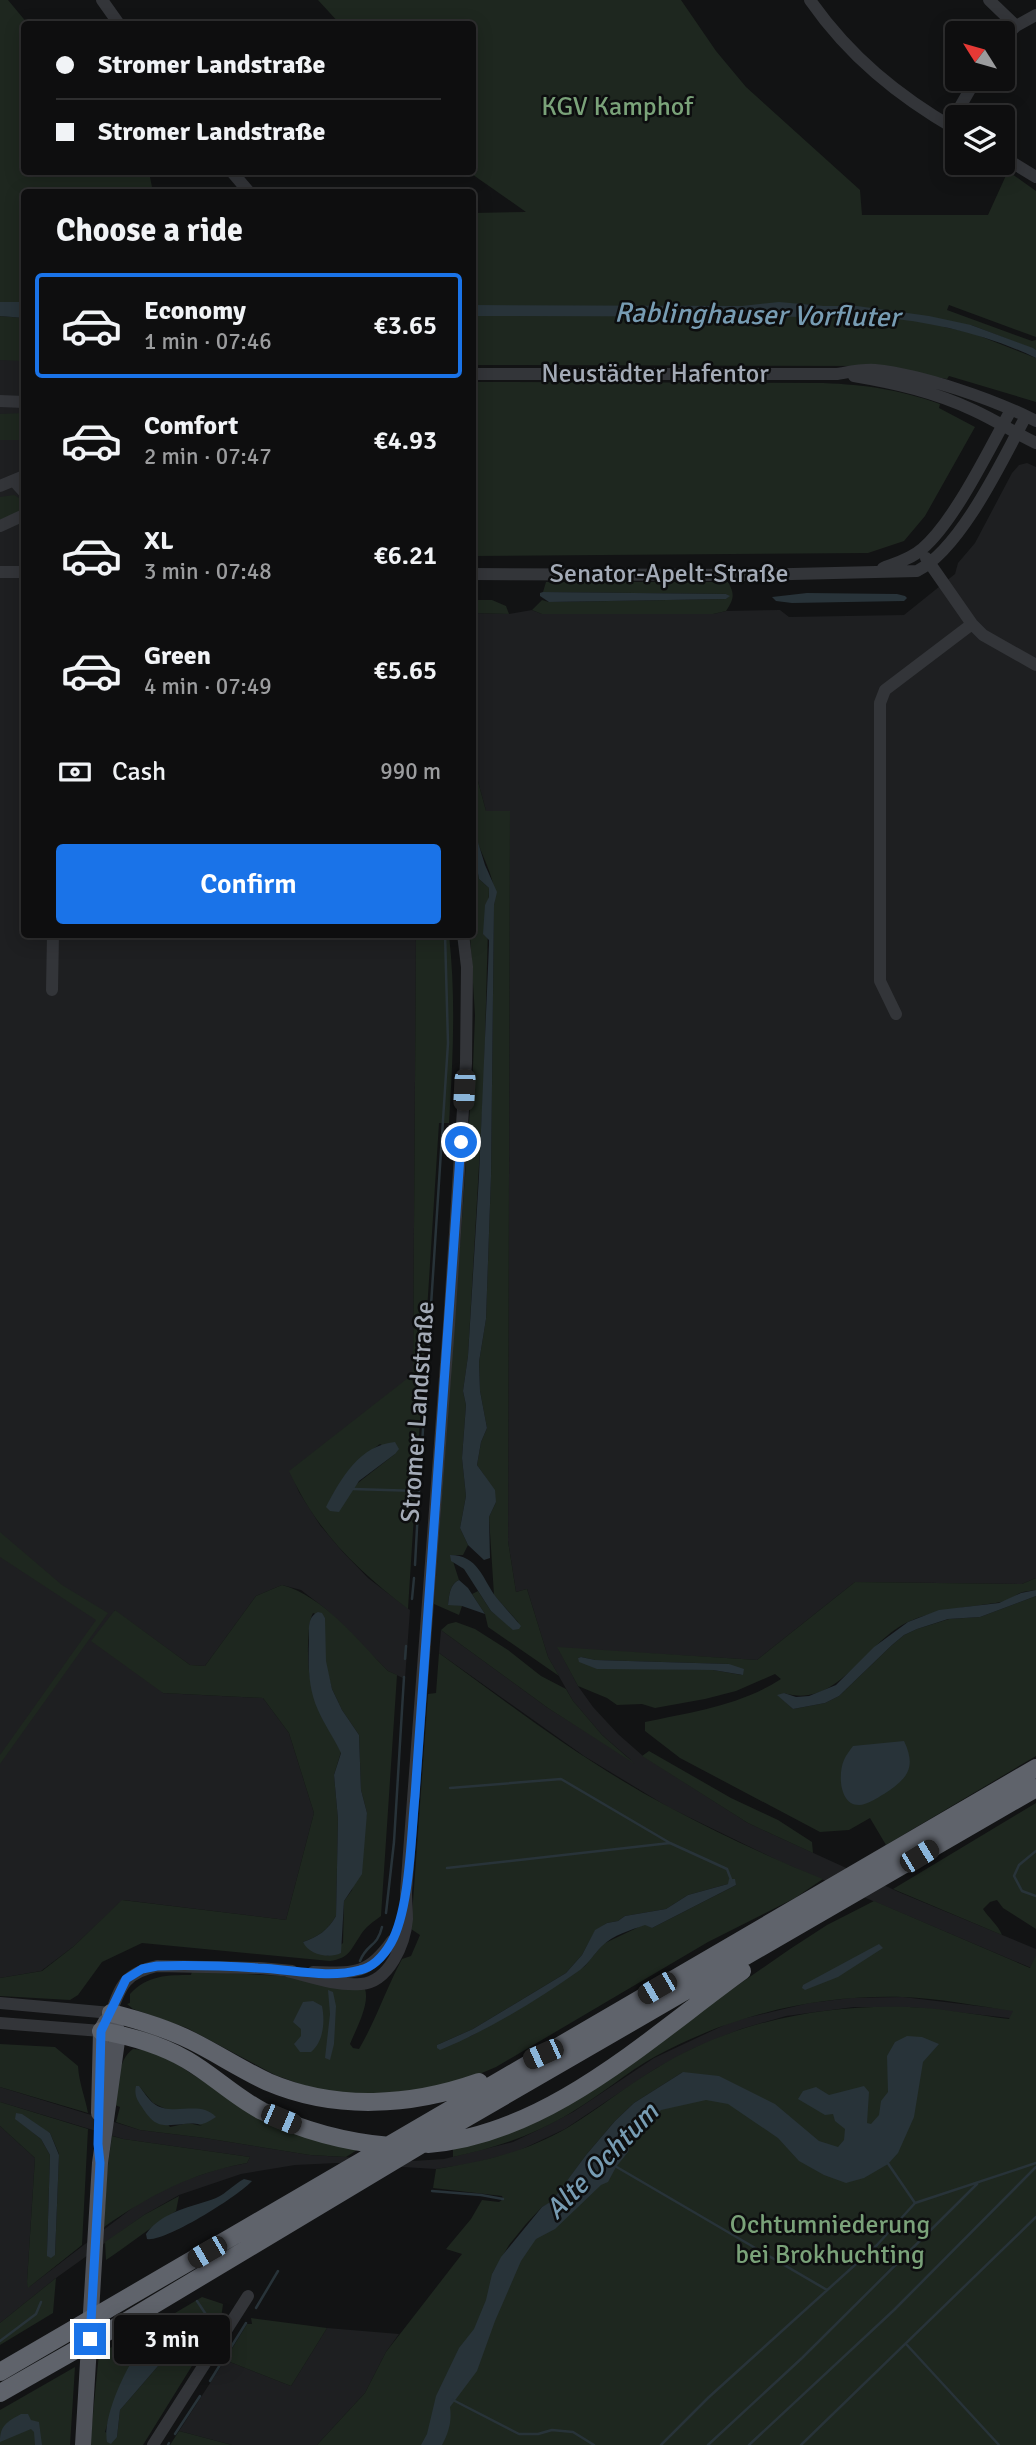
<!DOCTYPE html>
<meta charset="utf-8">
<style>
body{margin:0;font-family:Signika,sans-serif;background:#1c1c1d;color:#f1f3f6;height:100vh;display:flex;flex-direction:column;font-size:26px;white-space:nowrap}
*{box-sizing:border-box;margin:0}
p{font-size:23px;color:#9b9c9e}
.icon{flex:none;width:38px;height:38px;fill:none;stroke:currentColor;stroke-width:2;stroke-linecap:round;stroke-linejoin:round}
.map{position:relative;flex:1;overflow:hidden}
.panel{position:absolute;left:21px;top:189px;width:455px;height:749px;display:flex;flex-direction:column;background:#0e0e0f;border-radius:7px;box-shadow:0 4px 18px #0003,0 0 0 2px #2e2e2f}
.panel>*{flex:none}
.guide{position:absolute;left:21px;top:21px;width:455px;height:154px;border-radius:7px;box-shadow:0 4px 18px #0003,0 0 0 2px #2e2e2f;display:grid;align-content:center;height:154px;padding:0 35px;background:#0e0e0f}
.needle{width:46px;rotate:307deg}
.tools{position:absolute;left:945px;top:21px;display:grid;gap:14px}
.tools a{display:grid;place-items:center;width:70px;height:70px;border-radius:7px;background:#0e0e0f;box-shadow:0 4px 18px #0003,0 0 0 2px #2e2e2f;font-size:35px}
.end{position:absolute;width:32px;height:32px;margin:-16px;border:9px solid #1a73e8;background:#fff;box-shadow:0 0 0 4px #fff}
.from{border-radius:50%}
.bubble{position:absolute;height:49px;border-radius:7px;background:#0e0e0f;box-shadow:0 4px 18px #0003,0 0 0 2px #2e2e2f;font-size:23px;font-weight:600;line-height:49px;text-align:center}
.car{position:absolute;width:21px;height:42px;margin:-21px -10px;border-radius:9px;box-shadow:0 0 5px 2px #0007;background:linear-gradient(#222 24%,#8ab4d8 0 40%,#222 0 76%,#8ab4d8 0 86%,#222 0)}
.guide b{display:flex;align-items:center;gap:24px;height:66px;font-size:26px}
.guide b+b{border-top:2px solid #2e2e2f}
.guide i{width:18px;height:18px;background:#f1f3f6}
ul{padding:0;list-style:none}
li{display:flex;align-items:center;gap:21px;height:105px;margin:0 14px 10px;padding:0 21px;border:4px solid transparent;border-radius:7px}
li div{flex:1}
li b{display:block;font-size:26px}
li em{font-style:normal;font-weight:600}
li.current{border-color:#1a73e8}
li>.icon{width:63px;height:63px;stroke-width:1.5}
h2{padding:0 35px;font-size:32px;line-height:84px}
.pay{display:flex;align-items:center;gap:18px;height:77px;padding:0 35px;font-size:26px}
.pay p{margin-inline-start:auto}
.action{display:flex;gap:14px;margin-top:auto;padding:14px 35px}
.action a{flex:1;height:80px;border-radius:7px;background:#1a73e8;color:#fff;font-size:28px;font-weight:600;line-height:80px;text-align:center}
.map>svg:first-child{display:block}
.built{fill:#1e1f21}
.green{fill:#1e271f;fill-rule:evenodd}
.water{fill:#283339}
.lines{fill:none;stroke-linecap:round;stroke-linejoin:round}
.stream{stroke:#283339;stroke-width:2.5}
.minor{stroke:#333539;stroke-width:12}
.major{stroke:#4f5259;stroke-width:16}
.highway{stroke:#5f636b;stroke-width:18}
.route{stroke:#1a73e8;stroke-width:9}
.labels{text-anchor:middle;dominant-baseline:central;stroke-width:5;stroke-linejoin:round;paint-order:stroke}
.park-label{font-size:26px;fill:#7aa279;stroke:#0d0e0f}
.street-label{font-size:26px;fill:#a3aab6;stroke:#0d0e0f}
.water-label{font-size:28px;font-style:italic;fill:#779cb3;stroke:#0d0e0f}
</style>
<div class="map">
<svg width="1036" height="2445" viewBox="0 0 1036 2445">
<rect width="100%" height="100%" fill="#121314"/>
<!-- built -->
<path class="built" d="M0,354h24v580l392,1 -3,440 -123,96 9,21 21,33 22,26 26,27 42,32 -5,69 -17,-8 -61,-61 -26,-20 -19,-5 -26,11 -51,70 -15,-1 -76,-55 49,83 100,5 26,35 25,80 -28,107 -163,-20 -50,47 -32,24 -41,7z
M1027,463l9,4v1111l-14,6 -167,-2 -98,78 -199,-12 20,38 15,21 25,27 25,22 105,67 153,70 135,56v21l-255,-108 -113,-55 -84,-51 -145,-103 2,-23 107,78 83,52 -29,-25 -29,-34 -25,-44 -21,-68 -11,3 -8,-51 2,-730h-24l-13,-48v-150l36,1 23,-4 10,4h171l13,-3 54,-1 9,7 115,-2 51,-41 3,-11 17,-20 37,-70 7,-8z
M903,1997l133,16v8l-125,-14h-57l-68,9 -45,13 -49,20 -37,20 -90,60 -49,23 -42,11 -38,6 -99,-6 -42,2 -54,9 -62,21 -35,20 -88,63 -56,45v-197l35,32 -8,124 2,5 111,-85 42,-21 40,-13 25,-5 3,-6 -127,-18 -123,-37v-15l140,43 65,8 105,17 103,6 31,-2 69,-17 27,-13 33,-17 81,-54 79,-37 76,-18 42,-5z
M327,2328l72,6 -13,18 -21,41 -48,52h-85l-53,-14 46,-71 66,26z"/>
<!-- green -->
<path class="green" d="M0,0h8l20,24h-4v148h125l4,20h-129v110h-24z
M318,0h363l35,51 30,36 114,103 2,25h126l20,-44 28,20v146l-87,-32 -2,5 85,31 4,-1v10l-65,-25 -27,2 28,6 64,25v44l-87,-26 -2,3 -76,-13 -398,-1v-152l53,-1 -57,-40h3v-148h-132z
M0,316l24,2v43l-24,-1z
M472,382l351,1c44,2 74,6 117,21l-1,4 36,19 -50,89 -21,25 -36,12 -395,3z
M24,413v27h-24v-26z
M14,495l10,6v10l-24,9v-23z
M546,582h182c7,12 6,17 -2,29l-13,3h-171l-10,-4 10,-10 7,2 177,-3 3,-3 -3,-2 -183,-2z
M473,600h19l14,6 3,8 -36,-1z
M473,763l13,48h24l-2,730 8,51 11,-3 21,68 11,19 -71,-49 -3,-13 -13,-20 6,-3 13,20 22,18h6l-1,-7 -24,-27 -5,-78 7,-15 -12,-27 -7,-10 4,-23 6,-14 -7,-37 -1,-29 7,-43 5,-143 3,-271c5,-24 -15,-52 -21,-77 -4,-20 0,-45 0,-65z
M473,846l6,33 10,9 -5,191 -16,277 -5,35 3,14 -4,53 4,38 -6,32 8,17 -5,10h-12l8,25c-9,4 -10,15 -11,24l14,2 -3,9 -25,-11 39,-537 2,-52 -5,-80 2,-1z
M416,935h33c7,63 4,124 0,188h-10l-31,486c-52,-40 -91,-77 -119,-138l124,-97zM380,1444l15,10 -68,53c14,-30 27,-44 53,-63z
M0,1532l62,53 46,28 -108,151v-9l96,-135 -96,-63z
M1036,1578v12c-5,1 -11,1 -16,3 -6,3 -12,8 -19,9 -29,5 -65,7 -93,20 -43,20 -70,88 -124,71l-5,3 14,13 32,-6 14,-7 53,-51 12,-10 13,-6 32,-10 31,-2 56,-21v160l-150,89 -16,-27 -21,12 -29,2 -140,-74 -35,-27v-9c47,-10 94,-16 136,-43l-6,-5 -39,17 -31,8 -50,9 -13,-4 -25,1 -10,-7 -29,-12 -21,-39 200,13 98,-78 167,2zM581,1657l14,3 134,4 13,11 -29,-5 -45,-1 -90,-11z
M282,1585c43,12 75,55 106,86l9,4 -16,241c-8,6 -16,11 -21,20 -10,15 -11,22 -30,25l-188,-18 -40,19 -24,33 -8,5 -70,-4v-18l42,-7 31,-24 49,-47 164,20 28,-107 -25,-80 -26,-35 -100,-5 -72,-52 24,-31 75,55 15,1 51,-70zM313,1613l12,5v43l7,28 10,21 17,25 2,55 6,23 -15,77 -8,11 -1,42 -15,13 -25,-14c15,-5 25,-12 33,-26l2,-97 -4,-44 7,-23c-21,-42 -34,-57 -33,-107 1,-11 0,-22 5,-32z
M456,1622l19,7 33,21 33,26 25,13 7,12 29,34 33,29 -87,-56 -107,-78 7,-6z
M439,1653c74,54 148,111 230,154 50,27 102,51 154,72l-28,19 -87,44 -212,125 -38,16 -60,12 -64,-2 -31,-8 -28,-10 -88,-47 -54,-19 -6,-5 3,-1v-9c17,-19 38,-19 61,-19l1,-4 90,5 83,13c5,15 -9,40 -15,55l3,4 6,1c17,-29 27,-60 43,-90l9,-3 9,-21 -9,-6 17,-235 8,-1zM728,1884l8,1 -84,43 -7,-4 -42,20 -18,22 -82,52 -32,18 -34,9 36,-16 93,-56 16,-18 13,-24 12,-8 11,-2 7,-5 41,-7 22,-14z
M649,1751l82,47 47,22 34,22 1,11 -65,-30 -106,-67z
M1036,1803v126l-33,-21 -6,-8 -7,2 -7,7c5,8 16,17 19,26l-109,-46z
M874,1901l156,67 6,-13v490h-719l48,-52 21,-41 76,-98 -16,-5 25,-30 11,-19 17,2 4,-3 -1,-3 -69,-8 3,-19c46,-7 90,-17 131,-41 30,-18 58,-41 88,-59 76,-47 166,-65 254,-62 33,1 67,8 100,12l4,-8c-37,-5 -74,-13 -111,-14 -87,-2 -170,18 -246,59 -29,16 -55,39 -84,56 -38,23 -76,36 -119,45v-8c36,-9 68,-20 102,-37l235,-163 37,-24zM683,2072l-191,202 17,-29 17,-21 16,-17 10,-5 34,-47 29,-34 19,-18z
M0,2044l55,3 23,19c1,17 7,31 10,47l-88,-26z
M133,2049c33,1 57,27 86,41 46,21 92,40 138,60l-11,7 -36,-2 -105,-17 -65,-8 -24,-8 4,-15 -5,-2c3,-18 2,-45 18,-56zM139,2086l14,17 49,23 -14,-3 -18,4z
M0,2102l88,27 -6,116 -54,43 -1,-6 8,-124 -35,-32zM16,2119l34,14 9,21 -4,101 -8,1v-4l3,-97 -9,-16z
M112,2136l11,3 127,18 -3,6c-55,10 -97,32 -143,64l3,-55z
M179,2196l-3,15c-24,15 -46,33 -70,49l-1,-18 39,-27z
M56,2278l-3,35 -53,32v-22z
M202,2297l21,7 -2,15 -78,126h-53l9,-92 54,-25c-22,32 -37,67 -48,104l12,5 3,-27 64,-74 -11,-14h-7l4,-6z
M251,2318l76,10 -36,58 -66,-26 22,-36h5z
M75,2367l-5,78h-70v-35z
M179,2431l53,14h-62z"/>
<!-- water -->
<path class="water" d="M0,302h24v16l-24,-2z
M779,302l45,4h33l72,10 42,9 62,23 3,2v8c-50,-24 -104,-36 -158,-41l-406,-1 1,-11 269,1z
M543,592l183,2 4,2 -4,3 -177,3 -9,-6v-3z
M807,593l90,1 8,2 2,2 -3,3 -112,2 -16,-2 -4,-4z
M473,826l12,39 12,27 -3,13 -3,271 -5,143 -7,43 1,29 7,37 -6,14 -4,23 18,25 1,12 -7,15 1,41 -6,2 -16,-15 -8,-17 6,-32 -4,-38 4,-53 -3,-14 5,-35 11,-180 10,-231v-5l-6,-6 2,-29 4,-8v-9l-10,-9 -6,-33z
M395,1442l4,7 -4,5 -36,27 -20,31 -9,-1 -4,-4c15,-29 34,-62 69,-65z
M450,1555c28,0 32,23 46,42 8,10 18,20 25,29l-2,3 -6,1 -22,-19 -27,-42 -13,-8z
M459,1580l9,8 17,26 -23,-8 -14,-1c1,-10 2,-21 11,-25z
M1036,1590v6l-56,21 -32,2 -31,10 -13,6 -12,10 -53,51 -14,7 -32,6 -16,-14 7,-2 12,4 13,-1 27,-11 38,-38 34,-25 31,-12 60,-7 22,-10z
M318,1612l4,1 3,5 1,43 6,28 10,21 17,25 2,55 6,23 -5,61 -18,27 -3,52c-12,6 -32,2 -38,-11 15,-5 25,-12 33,-26l2,-97 -4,-44 7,-22c-7,-15 -17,-29 -23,-43 -10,-22 -10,-46 -9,-70 0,-11 -2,-23 9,-28z
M581,1657l14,3 134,4 15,5 -1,6 -30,-5 -116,-1 -18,-7 -1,-4z
M904,1741c13,27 3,38 -20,53 -7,4 -17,11 -25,11 -20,0 -21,-32 -15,-45 2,-5 6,-10 9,-14z
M729,1879h6l1,6 -84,43 -7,-3c-14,5 -32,10 -43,21 -8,8 -13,17 -22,24 -43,30 -91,60 -140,80l-3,-2v-3l36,-16 93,-56 16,-18 13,-25 12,-7 11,-2 7,-5 41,-7 22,-14 40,-11z
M879,1944l4,4 -45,29 -33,13 -3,-2 1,-3z
M328,1990l5,2 3,14 -2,38 -4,16 -5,-2 5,-44z
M313,2001l9,5c3,15 2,35 -11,46h-11l-6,-8 7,-8v-7l-8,-7 10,-20z
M907,2036l15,1 17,7 -16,18 -9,55 -16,36 -10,11 -24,14 -18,5 -22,-8 -25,-14 -21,-23 -50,-34 -22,-4 -45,10 -30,32 -3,10 -12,15 -8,15 -7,3 -46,44 -19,10 -15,22 -26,60 -18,50 -27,36c2,14 -1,25 -8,38h-21l6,-11 9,-38 23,-48 15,-19 12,-29 6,-26 9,-17 41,-50 10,-6 34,-46 29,-34 19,-18 49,-31 36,4 56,28 44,37 19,6 6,-7 1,-11 -10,-8 -2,-7 -8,1 -27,-16 5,-8 13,-4 13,8 35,-9 5,6 -2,31 4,1 8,-9 2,-14 7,-9 -1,-36 8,-14z
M136,2086h3c4,5 9,13 14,17 19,15 46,-4 63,14 -19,12 -14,5 -32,7 -22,2 -29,4 -42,-17 -5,-7 -8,-13 -6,-21z
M16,2113l6,1 28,19 9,22 -4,100 -4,3 -4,-2v-4l3,-97 -9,-16 -26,-20z
M244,2179l8,2c-12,14 -88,62 -105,58l-1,-5c16,-23 46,-27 70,-36 11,-5 18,-14 28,-19z
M164,2322c11,0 15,4 20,14l-64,74 -3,27 -6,7 -4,-2c-6,-30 32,-105 57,-120z
M21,2414h7l3,6 8,2 3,23h-7l-1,-13 -3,-3 -31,13c0,-17 7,-20 21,-28z"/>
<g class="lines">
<!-- stream -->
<path class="stream" d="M353,1489l66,2 29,-448 -3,-109
M415,1565l4,-74
M412,1599l2,-21
M405,1659l1,-13
M450,1788l111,-9 109,64
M1036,1851l-17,14 -5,11 8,15 14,5
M447,1868l223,-25 57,26 5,13
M386,1913l8,-71 10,-165
M360,1961c7,-18 17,-13 22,-34
M887,2162l28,41
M615,2166l212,124
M432,2191l49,4 22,4
M256,2308l22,-37
M179,2340c18,7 27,4 34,-15l-16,-24
M0,2341l36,-27 5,-12
M907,2345l92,100
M210,2381l36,-58
M453,2400l66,34h19l14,-4 21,2 21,13
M175,2434l25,-38
M168,2445l1,-2
M661,2445l48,-48 168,-152 38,-42 121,-40
M708,2445l94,-87 175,-174
M749,2445l145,-135 142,-143
M801,2445l235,-228"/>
<!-- minor -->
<path class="minor" d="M102,0l17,24
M810,0c39,56 88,96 147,130
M989,0l27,26
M1003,39l13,-13 20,-11
M949,126l27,-47
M1003,157l33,20
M232,172l17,20
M472,374h365c12,-2 26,-5 38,-4 48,5 118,29 161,51
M854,376c41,7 81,16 119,34 22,10 42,23 63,33
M0,401l24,1
M14,481l10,11
M0,486l24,-10
M0,526l24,-11
M926,558l46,66 11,11 53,30
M883,568c13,-5 28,-9 39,-19 33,-28 67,-100 89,-139
M0,572h24
M472,574l280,1 165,-4c44,-22 86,-112 109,-155
M52,990l1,-56
M896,1014l-16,-33v-278l5,-13 87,-66
M287,1971c24,6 49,15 74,13 28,-2 44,-40 46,-65 0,-9 -1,-18 -1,-27l43,-567 17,-262 1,-96 -4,-33
M313,1972c41,1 54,4 79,-31
M0,2003l111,10c10,-29 15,-40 46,-47l103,2 32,3
M0,2023l101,8
M153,2445l95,-149"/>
<!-- major -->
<path class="major" d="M99,2113l2,-82 5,-9
M83,2445l17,-282 18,-129 -7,-21"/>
<!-- highway -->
<path class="highway" d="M111,2013c28,7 55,15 81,28 26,13 50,29 76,41 68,29 143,24 211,0
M101,2031c29,5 60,14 86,29 26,15 48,37 75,51 41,20 83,31 128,35
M428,2144c119,-9 221,-106 314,-173
M0,2372l1036,-604
M0,2393l130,-74 317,-190 589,-341"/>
</g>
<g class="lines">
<!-- route -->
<path class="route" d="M90,2339l10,-176 -2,-19 3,-113 25,-52 16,-10 15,-3c34,-1 68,0 101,2 33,1 69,11 102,2 14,-3 24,-15 31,-27 19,-34 20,-108 24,-147l46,-654"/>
</g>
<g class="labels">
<!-- park labels -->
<g class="park-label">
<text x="617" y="107">KGV Kamphof</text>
<text x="830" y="2225">Ochtumniederung<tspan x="830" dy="30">bei Brokhuchting</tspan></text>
</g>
<!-- street labels -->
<g class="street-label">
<text x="655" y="374">Neustädter Hafentor</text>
<text x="669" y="574">Senator-Apelt-Straße</text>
<text transform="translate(418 1412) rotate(-86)">Stromer Landstraße</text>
</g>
<!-- water labels -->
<g class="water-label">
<text transform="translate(757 315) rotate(1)">Rablinghauser Vorfluter</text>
<text transform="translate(602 2161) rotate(-46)">Alte Ochtum</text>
</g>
</g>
</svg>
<div class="tools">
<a><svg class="needle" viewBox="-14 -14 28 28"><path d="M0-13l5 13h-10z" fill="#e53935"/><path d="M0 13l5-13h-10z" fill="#9b9c9e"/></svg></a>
<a><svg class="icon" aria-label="layers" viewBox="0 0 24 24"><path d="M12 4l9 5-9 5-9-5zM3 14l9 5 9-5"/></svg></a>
</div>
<i class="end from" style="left:461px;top:1142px"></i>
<i class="end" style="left:90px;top:2339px"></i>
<div class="bubble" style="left:114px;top:2315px;width:116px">3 min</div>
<i class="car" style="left:464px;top:1090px;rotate:183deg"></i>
<i class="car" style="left:919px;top:1856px;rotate:59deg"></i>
<i class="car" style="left:657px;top:1988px;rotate:240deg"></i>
<i class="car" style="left:543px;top:2054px;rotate:246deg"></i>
<i class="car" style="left:281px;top:2119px;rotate:113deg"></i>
<i class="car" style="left:207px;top:2252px;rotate:240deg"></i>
<div class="guide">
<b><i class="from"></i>Stromer Landstraße</b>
<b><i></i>Stromer Landstraße</b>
</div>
<section class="panel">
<h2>Choose a ride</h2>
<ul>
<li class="current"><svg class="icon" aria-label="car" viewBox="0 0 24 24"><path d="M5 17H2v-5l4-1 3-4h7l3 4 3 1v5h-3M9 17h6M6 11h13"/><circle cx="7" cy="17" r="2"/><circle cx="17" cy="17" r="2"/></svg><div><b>Economy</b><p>1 min · 07:46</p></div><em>€3.65</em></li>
<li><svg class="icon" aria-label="car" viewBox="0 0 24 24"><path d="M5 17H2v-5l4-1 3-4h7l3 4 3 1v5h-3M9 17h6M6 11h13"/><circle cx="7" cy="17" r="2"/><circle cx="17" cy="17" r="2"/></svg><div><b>Comfort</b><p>2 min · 07:47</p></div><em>€4.93</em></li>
<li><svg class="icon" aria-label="car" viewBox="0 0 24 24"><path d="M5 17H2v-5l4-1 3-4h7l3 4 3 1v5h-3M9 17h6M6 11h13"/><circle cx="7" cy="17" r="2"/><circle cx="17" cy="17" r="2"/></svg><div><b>XL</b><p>3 min · 07:48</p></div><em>€6.21</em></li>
<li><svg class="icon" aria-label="car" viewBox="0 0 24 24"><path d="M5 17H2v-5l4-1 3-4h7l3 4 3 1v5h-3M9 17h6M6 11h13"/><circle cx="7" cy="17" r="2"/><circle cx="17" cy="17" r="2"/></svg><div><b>Green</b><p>4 min · 07:49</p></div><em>€5.65</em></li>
</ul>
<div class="pay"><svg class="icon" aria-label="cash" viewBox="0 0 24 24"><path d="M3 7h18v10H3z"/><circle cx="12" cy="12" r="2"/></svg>Cash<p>990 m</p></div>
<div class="action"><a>Confirm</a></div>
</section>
</div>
